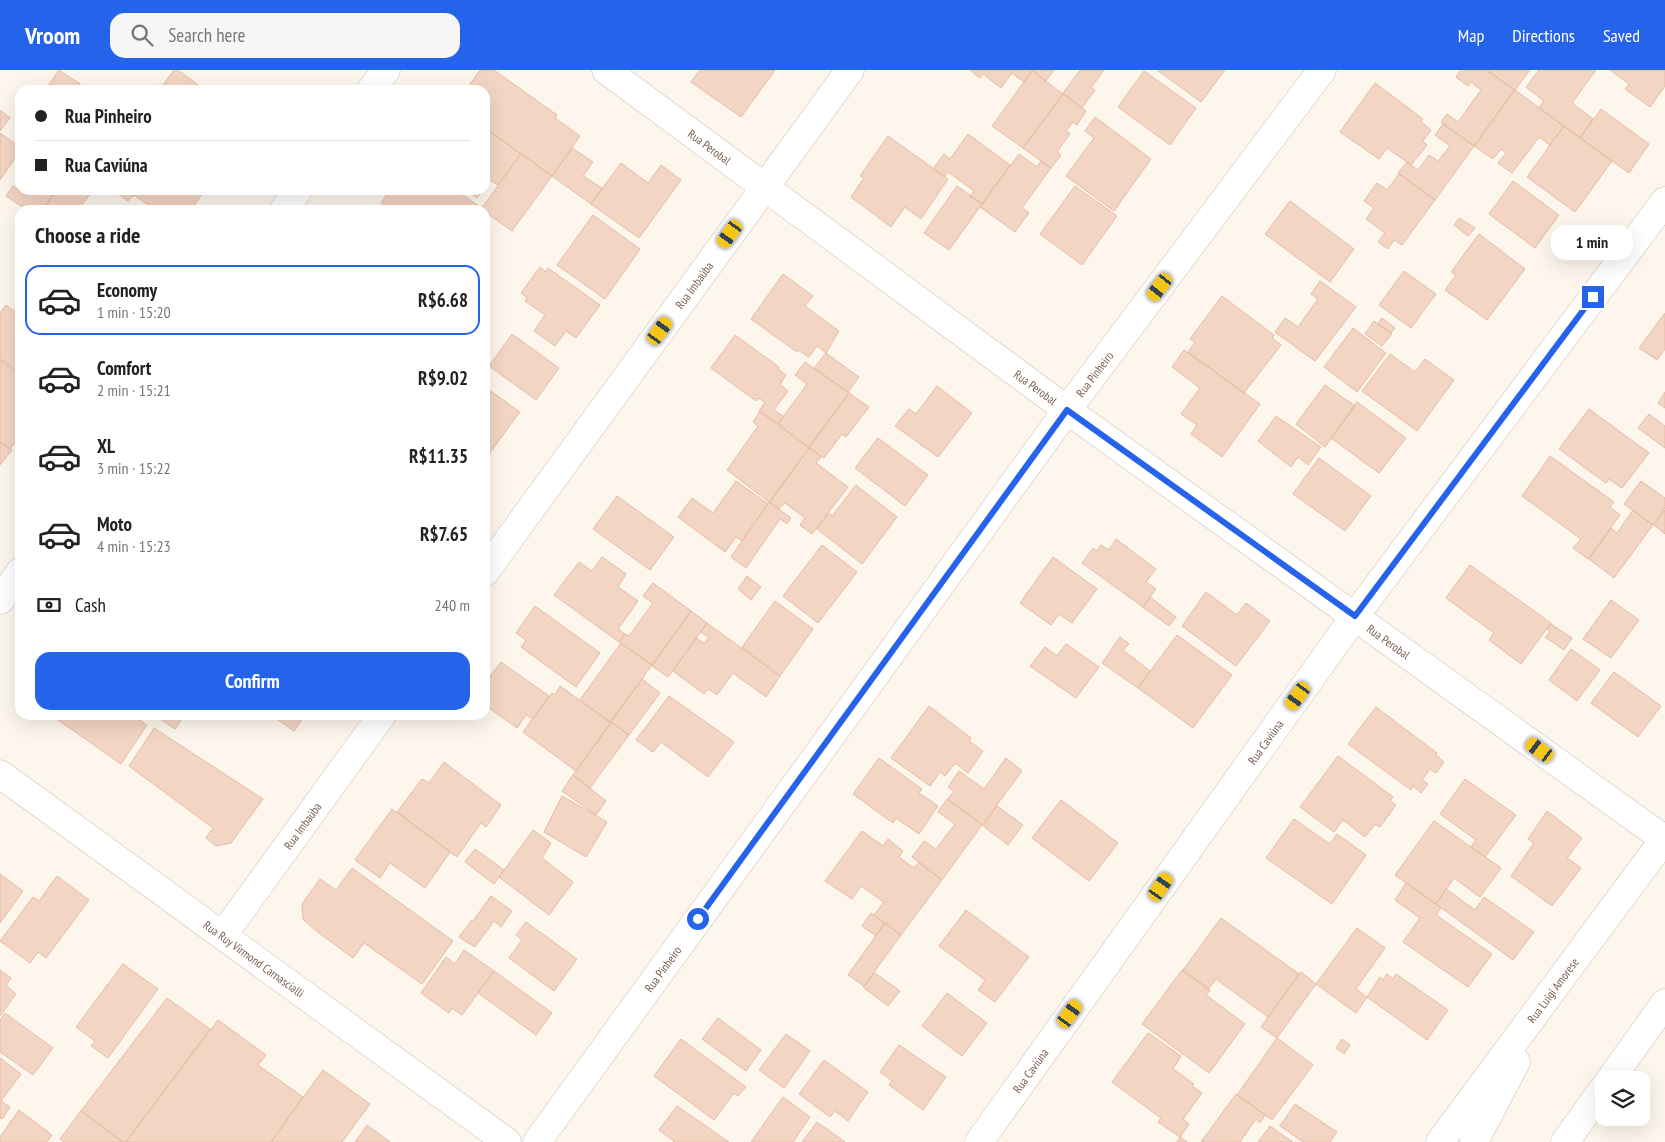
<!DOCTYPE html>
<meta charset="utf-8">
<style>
body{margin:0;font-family:"PT Sans Narrow",sans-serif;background:#f6f6f6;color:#222;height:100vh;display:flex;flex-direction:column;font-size:19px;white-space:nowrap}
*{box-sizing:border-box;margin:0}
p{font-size:16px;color:#767676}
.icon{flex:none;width:28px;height:28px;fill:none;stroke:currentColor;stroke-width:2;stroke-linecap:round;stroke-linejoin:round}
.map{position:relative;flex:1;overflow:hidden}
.panel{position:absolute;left:15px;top:135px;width:475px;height:515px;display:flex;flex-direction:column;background:#fff;border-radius:15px;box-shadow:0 5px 20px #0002}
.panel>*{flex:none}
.hud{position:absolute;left:15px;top:15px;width:475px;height:110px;border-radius:15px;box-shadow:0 5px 20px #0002;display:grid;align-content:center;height:110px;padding:0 20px;background:#fff}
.controls{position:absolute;left:1595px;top:1001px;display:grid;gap:10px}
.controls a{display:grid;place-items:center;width:55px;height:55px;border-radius:10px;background:#fff;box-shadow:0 5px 20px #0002;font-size:25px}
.end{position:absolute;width:22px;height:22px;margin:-11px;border:6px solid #2563eb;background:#fff;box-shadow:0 0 0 2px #fff}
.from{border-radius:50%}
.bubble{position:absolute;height:35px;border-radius:15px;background:#fff;box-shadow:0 5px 20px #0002;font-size:16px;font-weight:700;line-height:35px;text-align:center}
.car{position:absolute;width:15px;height:30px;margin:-15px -8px;border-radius:6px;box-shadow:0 0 4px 1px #0007;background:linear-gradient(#f5c518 24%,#345 0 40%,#f5c518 0 76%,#345 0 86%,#f5c518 0)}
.hud b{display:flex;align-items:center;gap:18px;height:48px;font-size:19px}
.hud b+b{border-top:1px solid #e0e0e0}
.hud i{width:12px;height:12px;background:#222}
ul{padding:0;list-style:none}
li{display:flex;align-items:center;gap:15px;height:70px;margin:0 10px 8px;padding:0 10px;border:2px solid transparent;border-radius:15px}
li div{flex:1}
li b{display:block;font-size:19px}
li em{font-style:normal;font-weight:700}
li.on{border-color:#2563eb}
li>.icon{width:45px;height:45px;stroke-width:1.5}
h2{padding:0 20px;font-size:22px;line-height:60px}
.pay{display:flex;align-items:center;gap:12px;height:55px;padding:0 20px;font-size:19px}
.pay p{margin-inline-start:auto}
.button{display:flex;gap:10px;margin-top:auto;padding:10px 20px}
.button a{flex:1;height:58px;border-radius:15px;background:#2563eb;color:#fff;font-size:20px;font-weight:700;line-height:58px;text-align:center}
header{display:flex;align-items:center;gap:30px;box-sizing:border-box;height:70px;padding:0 25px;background:#2563eb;color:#fff}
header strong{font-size:24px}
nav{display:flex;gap:28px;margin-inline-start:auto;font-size:18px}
.search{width:350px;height:45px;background:#f6f6f6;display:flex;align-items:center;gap:12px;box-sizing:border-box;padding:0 18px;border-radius:15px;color:#767676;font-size:19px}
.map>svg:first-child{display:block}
.building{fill:#f3d5c3;stroke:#e6bba3}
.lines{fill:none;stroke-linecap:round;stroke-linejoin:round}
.minor-casing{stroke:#d1beb0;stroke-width:29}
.minor{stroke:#fff;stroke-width:28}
.route{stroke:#2563eb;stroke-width:6}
.labels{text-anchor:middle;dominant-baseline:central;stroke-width:4;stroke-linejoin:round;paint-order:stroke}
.street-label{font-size:12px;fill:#7a5c4d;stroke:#fffaf3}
</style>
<header>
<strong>Vroom</strong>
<div class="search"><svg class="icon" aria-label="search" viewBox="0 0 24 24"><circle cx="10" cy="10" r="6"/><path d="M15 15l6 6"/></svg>Search here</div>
<nav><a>Map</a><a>Directions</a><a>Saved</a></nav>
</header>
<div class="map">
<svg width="1665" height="1072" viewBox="0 0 1665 1072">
<rect width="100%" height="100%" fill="#fdf6ec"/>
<!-- building -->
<path class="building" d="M59,0l21,14 -3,6h-32z
M174,0h4l27,20h-56l4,-5 7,4z
M480,0h14l63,45 -2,3 25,18 -28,40 -67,-48v-38h-19z
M700,0h75l-34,47 -50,-35z
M970,0h61l1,1 -8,11 -12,-9 -11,15 -18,-14 -3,4z
M1031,0h23l-8,11z
M1080,0h24l-13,18 4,2 -13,18 -19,-15z
M1157,0h68l-24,32z
M1461,0h25l28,20 -40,56 -33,-24 6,-8 11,8 23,-32 -10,-8 -3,4 -12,-9z
M1487,0h43l-15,20z
M1539,0h57l-24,33 21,16 -13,19 -41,-30 5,-7 -18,-14z
M1610,0h55v16l-15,21 -25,-18 4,-5z
M1032,1l31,23 -40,54 -31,-22z
M1144,1l52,37 -26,37 -52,-38z
M1375,13l48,36 -2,3 10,8 -8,11 4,4 -16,20 -24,-17 -8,11 -39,-27z
M1515,20l49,36 -14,19 -11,-8 -27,36 -14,-10 8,-10 -5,-4 -8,10 -19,-13z
M1063,24l23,17 -9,14 -4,-3 -7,9 4,3 -13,18 4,3 -10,13 -28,-20z
M1601,39l48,35 -20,29 -49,-35z
M0,40l10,8 -10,13z
M1095,47l56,42 -37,52 -48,-35 28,-38 -9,-7z
M1443,54l31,22 -39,54 -37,-27 9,-11 11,8 11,-15 9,6 12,-15 -15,-11z
M1564,56l48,35 -37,51 -48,-35z
M485,58l36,26 -23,31 -8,-5 -5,8z
M0,63l20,14v4l-20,29z
M968,64l42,31 -28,39 -12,-8 4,-5 -26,-19 -4,5 -11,-8 11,-15 6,5z
M888,66l60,43 -27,40 -16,-12 -14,20 -40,-30 13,-19 -4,-2z
M572,78l21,14 -10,14 19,12 -11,16 -39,-28z
M521,84l31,22 -40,55 -31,-22z
M1019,84l18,13 4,-6 10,7 -29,40 7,5 -14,19 -35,-25z
M621,93l27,20 13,-18 20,15 -42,58 -48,-34z
M1399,104l36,26 -33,45 -8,-5 -6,9 -10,-7 7,-9 -19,-14 8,-11 -10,-7 13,-18 10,7z
M1513,111l46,34 -24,33 -46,-34z
M13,116l7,5 1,-1h36l-15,20h-15l-21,-14z
M957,116l25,18 -33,46 -25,-17z
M1075,116l42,30 -35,49 -42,-31z
M57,120h36l-15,20h-36z
M113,120h82l7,4 -11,16h-36l-21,-15 -6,6z
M390,120h66l28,20h-94l-9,-7z
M466,120h17l-6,8z
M1290,131l64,48 -24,33 -65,-48z
M593,145l47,34 -35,50 -48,-34z
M1459,148l16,10 -7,8 -14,-11z
M1479,164l46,35 -38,51 -42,-30 11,-15 -5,-3z
M540,197l6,5 2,-4 52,37 -24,33 -10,-7 -11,15 -21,-15 11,-16 -20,-14 2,-3 -6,-5z
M1404,201l32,23 -25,34 -32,-23z
M783,204l30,22 -8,10 34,25 -13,22 -9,-7 -8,11 -11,-7 -1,2 -46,-33z
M1320,211l36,26 -41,54 -40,-29 10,-14 13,9 20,-28 -7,-5z
M1222,226l52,39 -2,3 9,7 -37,48 -56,-41 7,-10 -5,-3z
M6,235l14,10v59l-20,-15v-46z
M1665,243v36l-8,11 -18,-12z
M1382,248l13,10 -4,5 -13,-9z
M1374,251l18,13 -10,12 -17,-12z
M1353,258l33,25 -29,39 -33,-25z
M512,264l47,34 -23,32 -47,-34z
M735,265l44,32 -1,2 8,6 -6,9 8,7 -14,19 9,6 -5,8 -19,-13 6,-9 -7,-4 -2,3 -45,-33z
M1184,280l76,54 -38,53 -31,-23 6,-9 -16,-11 19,-26 -28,-21z
M826,283l33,24 -11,15 -34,-24z
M1390,284l25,18 10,-13 29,21 -37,51 -55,-40z
M0,289l20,15v62l-10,13 -10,-7z
M805,292l44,31 -40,55 -31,-24 29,-40 -12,-9z
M1325,315l30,21 -30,41 -29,-23z
M937,316l35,27 -34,44 -43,-31 14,-17 7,5z
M485,317l35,25 -34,46 -1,-1z
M1665,322v16l-7,-5z
M849,323l20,14 -23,30 -4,-3 -18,24 -15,-11z
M1357,332l49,36 -27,35 -48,-35z
M1589,339l60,44 -27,35 -13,-9 -3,4 -47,-34z
M760,341l49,37 -40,54 -42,-32 31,-44 -5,-4z
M1649,344l16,12v22l-27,-20z
M1276,346l45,31 -13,18 -10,-8 -7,10 -33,-26z
M878,368l50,37 -23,31 -50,-38z
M0,372l12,8 -12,15z
M809,378l12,9 -5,6 32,24 -36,47 -12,-9 5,-7 -20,-15 -6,6 -9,-7z
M1550,386l64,46 -4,5 10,8 -32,44 -15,-11 8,-9 -59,-43z
M1319,388l52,38 -26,35 -52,-37z
M736,411l32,23 -26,37 -6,-4 -11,15 -47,-35 14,-19 21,15z
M1641,411l24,17v10l-12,17 -29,-21z
M856,415l41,32 -35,47 -45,-35 12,-16 3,3z
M617,426l57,41 -24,33 -57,-41z
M769,432l22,16 -4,6 -7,-5 -34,49 -15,-11z
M1633,440l20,15 -39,53 -25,-19 22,-31 6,5z
M1665,440v24l-11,-9z
M1116,469l40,30 -10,13 10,7 -13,18 -61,-44 11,-15 4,3 4,-6 8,5z
M822,475l35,27 -39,51 -35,-27z
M602,487l24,17 -8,13 20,14 -20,28 7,5 -6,8 -65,-47 25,-33 13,9z
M1053,487l44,32 -25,34 -13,-9 -8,11 -31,-22z
M1470,495l81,58 -30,41 -32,-24 5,-7 -48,-35z
M747,506l14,11 -10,13 -13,-11z
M653,513l38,28 -39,54 -33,-23 6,-8 4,2 24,-33 -10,-7z
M1206,522l31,23 9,-12 24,18 -34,45 -54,-40z
M1150,527l26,20 -7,9 -26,-19z
M1611,530l28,20 -28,38 -28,-19z
M775,531l38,28 -33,47 -38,-29z
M535,536l65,47 -24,34 -55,-40 5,-7 -10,-7z
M691,541l16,12 -39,54 -16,-11z
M707,553l73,53 -14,21 -33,-24 -16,22 -9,-6 -4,5 -31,-23 23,-33 8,5 5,-5 -8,-6z
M1551,554l21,14 -8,12 -19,-13 5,-5 -3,-3z
M1177,565l55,40 -39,53 -55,-40z
M1120,567l9,7 -6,6 27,21 -12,17 -36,-25z
M621,573l31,22 -42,57 -30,-22z
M1066,574l33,23 -23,31 -46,-32 15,-19 12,9z
M1571,579l29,21 -23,31 -28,-21z
M501,592l48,34 -16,23 -7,-4 -9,13 -32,-23v-22z
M1614,602l47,34 -23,31 -47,-34z
M642,609l18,14 -31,42 -18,-13z
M560,616l51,37 -35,48 -53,-39 29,-39 3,2z
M669,626l65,46 -26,35 -47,-35 -8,10 -17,-12z
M929,636l42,32 -2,3 14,10 -15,22 -13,-10 -10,13 -5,-4 -10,14 -39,-28z
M1376,637l61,46 -1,2 8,7 -8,11 -6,-4 -8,11 6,4 -7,9 -8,-7 -2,4 -63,-46z
M51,645h82l14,10 -26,39z
M161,645h24l-10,14 -16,-11z
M271,645h34l-11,16z
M611,652l18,13 -39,53 -17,-13z
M154,658l109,71 -32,44 -15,3 -10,-8 7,-10 -84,-62z
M1338,686l55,41 -3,4 6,4 -16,22 -5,-3 -10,13 -22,-17 -9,12 -34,-25z
M879,688l43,31 -3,4 19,13 -19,28 -23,-16 -3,5 -40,-29z
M1006,688l16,13 -40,54 -34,-26 6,-8 -6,-4 11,-16 25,18z
M444,692l57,43 -15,22 -5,-4 -24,34 -60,-45 25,-33 7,4z
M573,705l33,26 -10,14 -34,-24z
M1465,709l51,36 -31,42 -14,-10 5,-7 -36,-26z
M562,726l45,26 -21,35 -42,-25z
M947,729l35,26 -40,55 -30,-23 12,-16 12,8 19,-25 -17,-12z
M1061,730l57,43 -29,38 -57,-43z
M997,736l26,19 -15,20 -25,-19z
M392,739l58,43 -25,36 -35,-25 -10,15 -25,-18z
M1547,741l35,27 -15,20 14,10 -29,38 -41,-30 23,-33 -6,-4z
M1294,749l36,25 7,-10 29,21 -34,49 -66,-46z
M1434,751l67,47 -21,29 -26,-19 -18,26 -41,-29z
M533,760l18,13 -9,15 31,24 -24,33 -50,-38z
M862,761l21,15 5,-7 15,12 -4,6 15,11 5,-6 23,18 -41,55 -27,-20 10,-13 -23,-16 -9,13 -27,-18z
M475,779l29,21 -10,14 -29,-22z
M352,798l101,73 -31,43 -58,-41 -11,15 -38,-28 -12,-11 -1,-15 18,-25 16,11z
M0,804l23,17 -23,32z
M57,806l32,24 -43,58 -8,-6 -8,11 -30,-22 33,-44 6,4z
M1406,813l35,25 -5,7 56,39 -24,33 -65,-45 17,-24 -25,-18z
M1446,819l29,21 9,-13 50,35 -21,28 -77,-56z
M491,826l21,15 -11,16 -7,-6 -19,26 -16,-10 13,-17 1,1z
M966,840l63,47 -34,45 -17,-12 7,-10 -46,-34z
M871,843l14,10 -9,13 -14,-10z
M1221,848l78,56 -31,43 -52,-38 -8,10 -25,-19z
M526,852l51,37 -23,32 -45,-33 13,-18 -6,-5z
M885,853l16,12 -37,51 -16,-11z
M1357,858l28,20 -29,41 11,8 -11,16 -40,-29z
M464,880l30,21 -32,44 -10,-7 -3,5 -28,-20 25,-36 9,7z
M123,894l35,25 -50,69 -17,-12 4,-5 -19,-14z
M0,900l11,8 -5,7 10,9 -16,22z
M1182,900l28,20 -4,5 39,29 -36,49 -67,-49z
M494,901l58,42 -16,22 -58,-42z
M1301,902l15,12 -39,54 -16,-11z
M875,903l25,18 -12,15 -25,-19z
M1387,904l6,5 3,-5 52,36 -21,30 -60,-43 13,-20 3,3z
M947,923l40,30 -25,33 -40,-30z
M167,928l43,31 -84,113h-3l-42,-31z
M5,943l48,35 -20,27 -33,-23v-32z
M718,948l43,32 -15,21 -44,-32z
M218,950l48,35 -8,10 45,32 -32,45h-145z
M1148,963l33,23 -8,13 21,15 -2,2 10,7 -19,26 6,5 -9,13 -22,-15 3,-4 -49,-36z
M786,964l24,17 -26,37 -25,-18z
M1277,968l36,27 -41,55 -35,-25z
M681,969l65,48 -8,9 -4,-3 -20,27 -60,-44z
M1342,969l8,6 -6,9 -8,-6z
M899,975l47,32 -23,33 -34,-25 3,-4 -12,-9z
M0,988l21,16 -20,27 9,6 -8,12 -2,-1z
M824,990l44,32 -20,29 -13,-10 -5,6 -31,-23z
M323,1000l47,34 -28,38h-71z
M1236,1024l29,21 -5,8 -4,-4 -16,23h-39z
M783,1027l27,20 -17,25h-42z
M1295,1034l42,28 -7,10h-27l-23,-16z
M677,1036l52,36h-56l1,-1 -15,-11z
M19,1040l33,25 -5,7h-47v-5z
M81,1041l42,31h-59l-4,-3z
M817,1052l28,20h-43z
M367,1055l23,17h-35z
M1270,1056l23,16h-35z
M1180,1067l7,5h-10z"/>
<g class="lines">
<defs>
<g id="minor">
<path id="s1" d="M606,0l461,340 597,429"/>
<path d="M371,20l15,-20"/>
<path d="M284,140l14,-20"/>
<path id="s2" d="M485,502l365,-502"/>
<path d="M0,530l20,-28"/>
<path id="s3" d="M0,704l507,368"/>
<path id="s4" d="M223,865l159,-220"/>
<path d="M1610,1010l55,-77"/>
<path id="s5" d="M537,1072l530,-732 255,-340"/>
<path id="s6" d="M979,1072l376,-526 310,-415"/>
<path id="s7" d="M1440,1072l225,-304"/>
<path d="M1474,1072l42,-80"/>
<path d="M1565,1072l39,-54"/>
</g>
</defs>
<!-- minor casing -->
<use href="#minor" class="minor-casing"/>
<!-- minor -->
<use href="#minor" class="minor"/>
</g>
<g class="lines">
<!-- route -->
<path class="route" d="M698,849l369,-509 288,206 238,-319"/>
</g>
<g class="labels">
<!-- street labels -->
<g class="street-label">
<text stroke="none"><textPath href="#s1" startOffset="129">Rua Perobal</textPath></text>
<text stroke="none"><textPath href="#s2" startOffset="355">Rua Imbaúba</textPath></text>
<text stroke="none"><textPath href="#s5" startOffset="949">Rua Pinheiro</textPath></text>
<text stroke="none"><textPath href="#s1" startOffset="534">Rua Perobal</textPath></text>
<text stroke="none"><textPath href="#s1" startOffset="969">Rua Perobal</textPath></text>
<text stroke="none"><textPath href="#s6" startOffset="492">Rua Caviúna</textPath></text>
<text stroke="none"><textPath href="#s4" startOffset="135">Rua Imbaúba</textPath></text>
<text stroke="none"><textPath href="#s3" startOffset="314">Rua Ruy Virmond Carnascialli</textPath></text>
<text stroke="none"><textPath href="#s5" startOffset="214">Rua Pinheiro</textPath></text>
<text stroke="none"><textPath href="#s7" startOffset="189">Rua Luigi Amorese</textPath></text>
<text stroke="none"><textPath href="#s6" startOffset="88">Rua Caviúna</textPath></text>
</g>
</g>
</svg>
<div class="controls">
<a><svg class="icon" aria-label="layers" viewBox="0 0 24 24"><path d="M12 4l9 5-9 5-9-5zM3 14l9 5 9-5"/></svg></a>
</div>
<i class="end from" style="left:698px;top:849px"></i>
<i class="end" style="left:1593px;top:227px"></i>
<div class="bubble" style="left:1551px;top:155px;width:82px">1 min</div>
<i class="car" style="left:730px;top:164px;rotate:216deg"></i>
<i class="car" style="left:1160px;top:217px;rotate:217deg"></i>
<i class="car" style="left:660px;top:261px;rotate:36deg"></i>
<i class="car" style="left:1298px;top:626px;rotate:216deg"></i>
<i class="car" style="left:1540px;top:680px;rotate:306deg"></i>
<i class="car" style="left:1161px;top:817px;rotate:35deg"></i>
<i class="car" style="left:1070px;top:944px;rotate:36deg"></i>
<div class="hud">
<b><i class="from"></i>Rua Pinheiro</b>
<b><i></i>Rua Caviúna</b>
</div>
<section class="panel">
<h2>Choose a ride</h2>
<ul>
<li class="on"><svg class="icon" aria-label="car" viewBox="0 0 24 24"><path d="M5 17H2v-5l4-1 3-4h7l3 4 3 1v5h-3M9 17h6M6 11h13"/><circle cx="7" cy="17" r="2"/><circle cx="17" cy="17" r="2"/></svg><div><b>Economy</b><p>1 min · 15:20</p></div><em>R$6.68</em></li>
<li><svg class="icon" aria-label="car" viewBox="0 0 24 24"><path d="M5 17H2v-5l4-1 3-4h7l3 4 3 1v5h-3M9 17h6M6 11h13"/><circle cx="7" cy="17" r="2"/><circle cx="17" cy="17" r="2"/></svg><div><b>Comfort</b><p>2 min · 15:21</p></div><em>R$9.02</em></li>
<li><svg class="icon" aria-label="car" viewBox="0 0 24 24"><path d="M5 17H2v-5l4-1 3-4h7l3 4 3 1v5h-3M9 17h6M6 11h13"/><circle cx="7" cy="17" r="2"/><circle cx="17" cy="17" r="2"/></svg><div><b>XL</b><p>3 min · 15:22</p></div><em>R$11.35</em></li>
<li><svg class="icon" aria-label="car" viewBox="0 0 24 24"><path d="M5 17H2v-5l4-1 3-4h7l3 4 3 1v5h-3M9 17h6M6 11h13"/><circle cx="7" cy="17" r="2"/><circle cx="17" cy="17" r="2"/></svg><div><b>Moto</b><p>4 min · 15:23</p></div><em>R$7.65</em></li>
</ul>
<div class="pay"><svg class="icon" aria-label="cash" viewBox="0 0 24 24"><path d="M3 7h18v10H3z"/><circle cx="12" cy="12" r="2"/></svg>Cash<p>240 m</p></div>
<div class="button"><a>Confirm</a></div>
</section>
</div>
